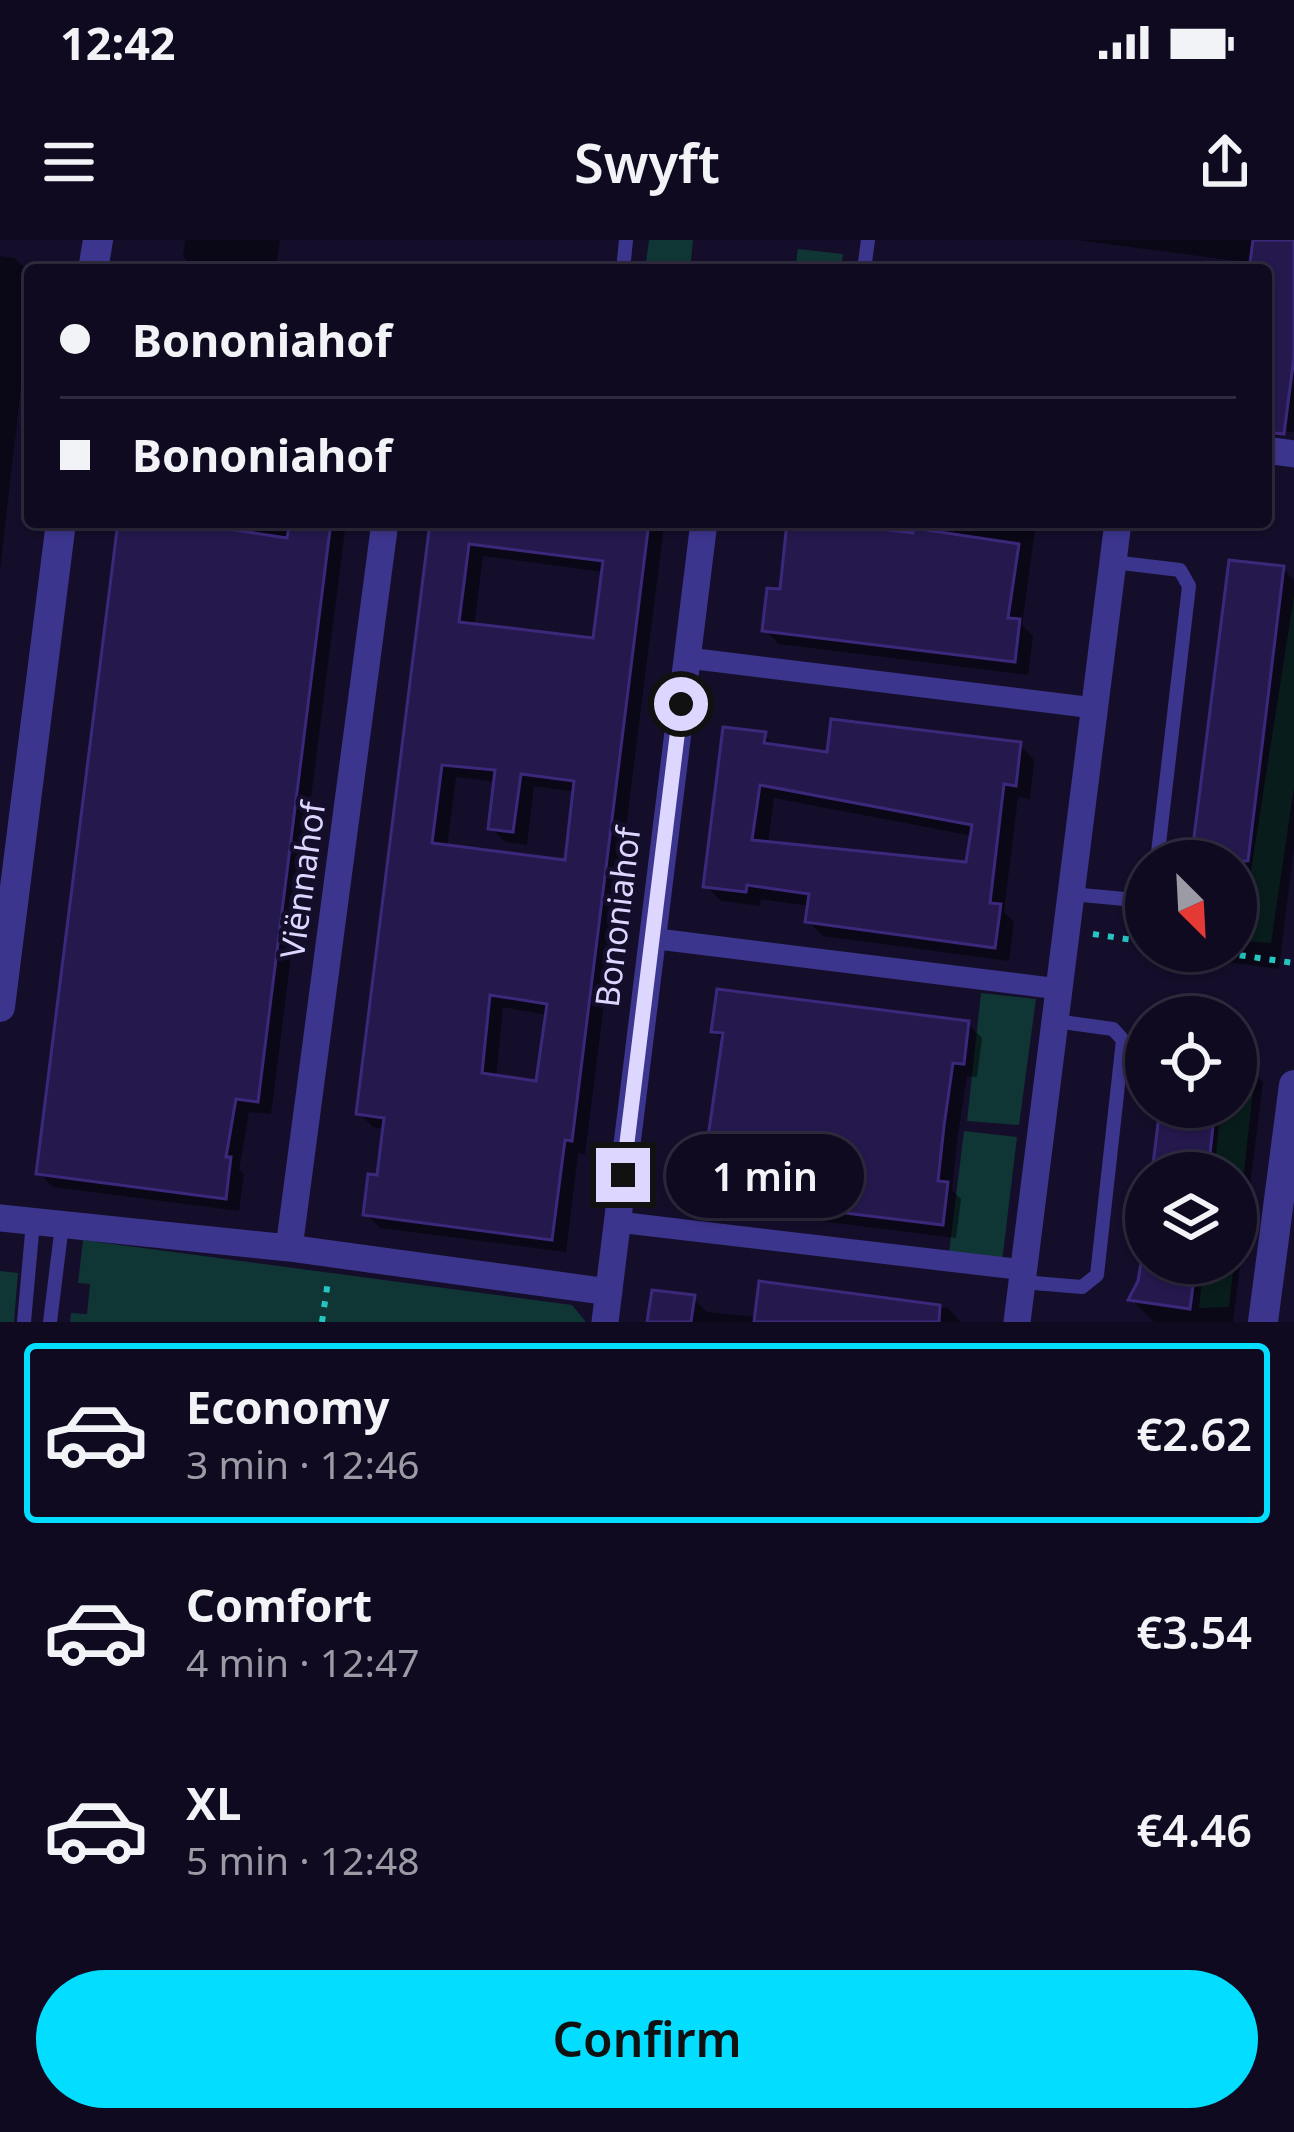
<!DOCTYPE html>
<meta charset="utf-8">
<style>
body{margin:0;font-family:"Noto Sans",sans-serif;background:#181329;color:#f1f3f6;height:100vh;display:flex;flex-direction:column;font-size:45px;white-space:nowrap}
*{box-sizing:border-box;margin:0}
p{font-size:39px;color:#9b9aa5}
.icon{flex:none;width:66px;height:66px;fill:none;stroke:currentColor;stroke-width:2;stroke-linecap:round;stroke-linejoin:round}
.map{position:relative;height:1082px;overflow:hidden}
.details{display:flex;flex-direction:column;background:#0f0a20;flex:1}
.details>*{flex:none}
.hud{position:absolute;left:24px;top:24px;width:1248px;height:264px;border-radius:12px;box-shadow:0 3px 9px #0004,0 0 0 3px #2f2b3e;display:grid;align-content:center;height:264px;padding:0 36px;background:#0f0a20}
.needle{width:78px;rotate:156deg}
.buttons{position:absolute;left:1125px;top:600px;display:grid;gap:24px}
.buttons a{display:grid;place-items:center;width:132px;height:132px;border-radius:50%;background:#0f0a20;box-shadow:0 3px 9px #0004,0 0 0 3px #2f2b3e;font-size:60px}
.end{position:absolute;width:54px;height:54px;margin:-27px;border:15px solid #ddd7ff;background:#111;box-shadow:0 0 0 6px #111}
.from{border-radius:50%}
.bubble{position:absolute;height:84px;border-radius:42px;background:#0f0a20;box-shadow:0 3px 9px #0004,0 0 0 3px #2f2b3e;font-size:39px;font-weight:600;line-height:84px;text-align:center}
.hud b{display:flex;align-items:center;gap:42px;height:114px;font-size:45px}
.hud b+b{border-top:3px solid #2f2b3e}
.hud i{width:30px;height:30px;background:#f1f3f6}
ul{padding:21px 0 0;list-style:none}
li{display:flex;align-items:center;gap:36px;height:180px;margin:0 24px 18px;padding:0 12px;border:6px solid transparent;border-radius:12px}
li div{flex:1}
li b{display:block;font-size:45px}
li em{font-style:normal;font-weight:600}
li.selected{border-color:#03ddff}
li>.icon{width:108px;height:108px;stroke-width:1.5}
.cta{display:flex;gap:24px;margin-top:auto;padding:24px 36px}
.cta a{flex:1;height:138px;border-radius:72px;background:#03ddff;color:#111;font-size:48px;font-weight:600;line-height:138px;text-align:center}
.status{display:flex;justify-content:space-between;align-items:center;height:84px;padding:0 60px;background:#0f0a20;direction:ltr}
.status svg{height:33px;fill:currentColor}
header{display:flex;justify-content:space-between;align-items:center;height:156px;padding:0 36px;background:#0f0a20;font-size:54px;font-weight:600}
.map>svg:first-child{display:block}
.green{fill:#103535}
.shadow{fill:#0007;fill-rule:evenodd}
.building{fill:#25184d;stroke:#3c287b;stroke-width:3;fill-rule:evenodd}
.lines{fill:none;stroke-linecap:round;stroke-linejoin:round}
.path{stroke:#25c6c2;stroke-width:6;stroke-dasharray:6 9;stroke-linecap:butt}
.service{stroke:#3c358d;stroke-width:14}
.pedestrian{stroke:#3c358d;stroke-width:21}
.minor{stroke:#3c358d;stroke-width:27}
.tertiary{stroke:#3c358d;stroke-width:30}
.route{stroke:#ddd7ff;stroke-width:15}
.labels{text-anchor:middle;dominant-baseline:central;stroke-width:9;stroke-linejoin:round;paint-order:stroke}
.street-label{font-size:33px;fill:#ddd7ff;stroke:#140e2a}
</style>
<div class="status"><b>12:42</b><svg viewBox="0 0 49 12"><path d="M0 12V9h3v3zM5 12V6h3v6zM10 12V3h3v9zM15 12V0h3v12zM26 1h20v11H26zM47 4h2v5h-2z"/></svg></div>
<header><svg class="icon" aria-label="menu" viewBox="0 0 24 24"><path d="M4 6h16M4 12h16M4 18h16"/></svg>Swyft<svg class="icon" aria-label="share" viewBox="0 0 24 24"><path d="M12 15V3M7 8l5-5 5 5M5 13v7h14v-7"/></svg></header>
<div class="map">
<svg width="1294" height="1082" viewBox="0 0 1294 1082">
<rect width="100%" height="100%" fill="#140e2a"/>
<!-- green -->
<path class="green" d="M649,0h44l-3,30h-45z
M798,9l45,5 -2,16h-46z
M1294,356v191l-23,156 -31,-2z
M981,753l55,6 -17,126 -52,-4z
M1236,801l22,4 -22,199v-71h-22l7,-66h15z
M964,891l53,6 -15,125 -54,-1z
M83,1000l489,65 14,17h-516l1,-9 16,1 3,-30 -12,-1z
M1204,1023h30l-5,44 -30,1z
M0,1031l18,2 -4,49h-14z"/>
<!-- shadow -->
<path class="shadow" d="M185,0h95l-4,30h-80l-13,-14z
M1076,0h218v192l-20,-2 -8,-8v-152h-14l1,-7z
M0,16l15,2 14,14 -4,31 5,6 -30,261z
M122,282h224l-75,592 -22,-2 -10,58 5,4 -5,37 -186,-24 -14,-14z
M433,282h227l4,4 -79,628 -7,-1 -12,99 -186,-24 -14,-14 13,-35 6,-50 -12,-2 -14,-14zM483,316l121,16 -8,69 -122,-14zM456,537l41,5 -6,46 14,14 22,3 7,-59 42,6 -9,71 -120,-15zM503,767l45,8 -9,69 -43,-6z
M790,282h246l-14,103 11,11 -5,39 -249,-31 -14,-14 18,-38z
M1283,329l11,11v266l-15,123 -52,-7 -11,-11h20v-90h-42z
M764,495l13,13 53,7 190,-10 14,15 -4,39 -12,-2 -14,115 10,10 -5,39 -186,-25 -15,-15 2,-15 -49,-7 -1,7 -39,-5 -15,-15zM774,558l199,38 -4,30 -201,-22z
M968,784l14,14 -5,39 -10,-1 -10,65 -5,49 9,9 -5,39 -248,-31 -15,-14 16,-38 16,-114 -11,-10z
M1236,814l27,28 -30,240h-79l-22,-22 9,-18 5,-38v19h90v-90h-81l8,-66h73z
M762,1044l186,24 13,14h-311l43,-24 14,14 51,5z"/>
<!-- building -->
<path class="building" d="M1253,0h41v117l-10,77 -18,-2v-162h-17z
M118,282h65l104,16 3,-16h41l-73,580 -22,-3 -10,58h5l-5,42 -190,-25z
M430,282h219l-77,619 -7,-1 -13,100 -189,-25 5,-41 9,1 7,-57 -28,-4zM469,304l134,17 -10,77 -134,-16zM442,525l53,5 -7,59 25,3 8,-58 53,7 -9,79 -133,-17zM490,755l57,9 -11,77 -54,-8z
M787,282h38l88,11v-5l106,16 -11,74 12,1 -5,43 -253,-31 5,-43 13,1z
M1229,320l55,6 -36,295h-57z
M831,479l190,23 -5,44 -12,-2 -14,119 11,1 -6,44 -190,-26 4,-28 -62,-9 -1,7 -43,-5 20,-160 43,5 -2,11 63,9zM760,545l212,40 -6,37 -214,-22z
M717,749l252,32 -5,43 -11,-1 -9,63 -6,55 10,1 -5,43 -253,-31 6,-44 10,1 17,-118 -12,-1z
M1160,867h55l-7,66h-56z
M1141,1023h55l-6,46 -62,-9 10,-19z
M759,1041l181,24 -1,17h-185z
M652,1050l43,5 -4,27h-44z"/>
<g class="lines">
<!-- path -->
<path class="path" d="M1093,694l53,8
M1210,711l84,12
M322,1082l6,-41"/>
<!-- service -->
<path class="service" d="M623,30l3,-30
M864,30l4,-30
M1113,322l67,8 9,16 -32,275
M1071,654l75,7
M1022,1042l60,5 15,-12 26,-235 -10,-11 -58,-8
M24,1082l9,-100
M50,1082l12,-97"/>
<!-- pedestrian -->
<path class="pedestrian" d="M688,418l406,50
M650,698l409,51
M618,982l406,48"/>
<!-- minor -->
<path class="minor" d="M1266,210l28,4
M0,978l289,30 320,44
M289,1008l96,-726
M605,1082l99,-800
M1017,1082l101,-800"/>
<!-- tertiary -->
<path class="tertiary" d="M93,30l5,-30
M0,767l61,-485
M1263,1082l31,-237"/>
</g>
<g class="lines">
<!-- route -->
<path class="route" d="M623,935l58,-471"/>
</g>
<g class="labels">
<!-- street labels -->
<g class="street-label">
<text transform="translate(302 640) rotate(-82)">Viënnahof</text>
<text transform="translate(617 677) rotate(-83)">Bononiahof</text>
</g>
</g>
</svg>
<div class="buttons">
<a><svg class="needle" viewBox="-14 -14 28 28"><path d="M0-13l5 13h-10z" fill="#e53935"/><path d="M0 13l5-13h-10z" fill="#9b9aa5"/></svg></a>
<a><svg class="icon" aria-label="locate" viewBox="0 0 24 24"><circle cx="12" cy="12" r="6"/><path d="M12 2v4M12 18v4M2 12h4M18 12h4"/></svg></a>
<a><svg class="icon" aria-label="layers" viewBox="0 0 24 24"><path d="M12 4l9 5-9 5-9-5zM3 14l9 5 9-5"/></svg></a>
</div>
<i class="end from" style="left:681px;top:464px"></i>
<i class="end" style="left:623px;top:935px"></i>
<div class="bubble" style="left:666px;top:894px;width:198px">1 min</div>
<div class="hud">
<b><i class="from"></i>Bononiahof</b>
<b><i></i>Bononiahof</b>
</div>
</div>
<section class="details">
<ul>
<li class="selected"><svg class="icon" aria-label="car" viewBox="0 0 24 24"><path d="M5 17H2v-5l4-1 3-4h7l3 4 3 1v5h-3M9 17h6M6 11h13"/><circle cx="7" cy="17" r="2"/><circle cx="17" cy="17" r="2"/></svg><div><b>Economy</b><p>3 min · 12:46</p></div><em>€2.62</em></li>
<li><svg class="icon" aria-label="car" viewBox="0 0 24 24"><path d="M5 17H2v-5l4-1 3-4h7l3 4 3 1v5h-3M9 17h6M6 11h13"/><circle cx="7" cy="17" r="2"/><circle cx="17" cy="17" r="2"/></svg><div><b>Comfort</b><p>4 min · 12:47</p></div><em>€3.54</em></li>
<li><svg class="icon" aria-label="car" viewBox="0 0 24 24"><path d="M5 17H2v-5l4-1 3-4h7l3 4 3 1v5h-3M9 17h6M6 11h13"/><circle cx="7" cy="17" r="2"/><circle cx="17" cy="17" r="2"/></svg><div><b>XL</b><p>5 min · 12:48</p></div><em>€4.46</em></li>
</ul>
<div class="cta"><a>Confirm</a></div>
</section>
